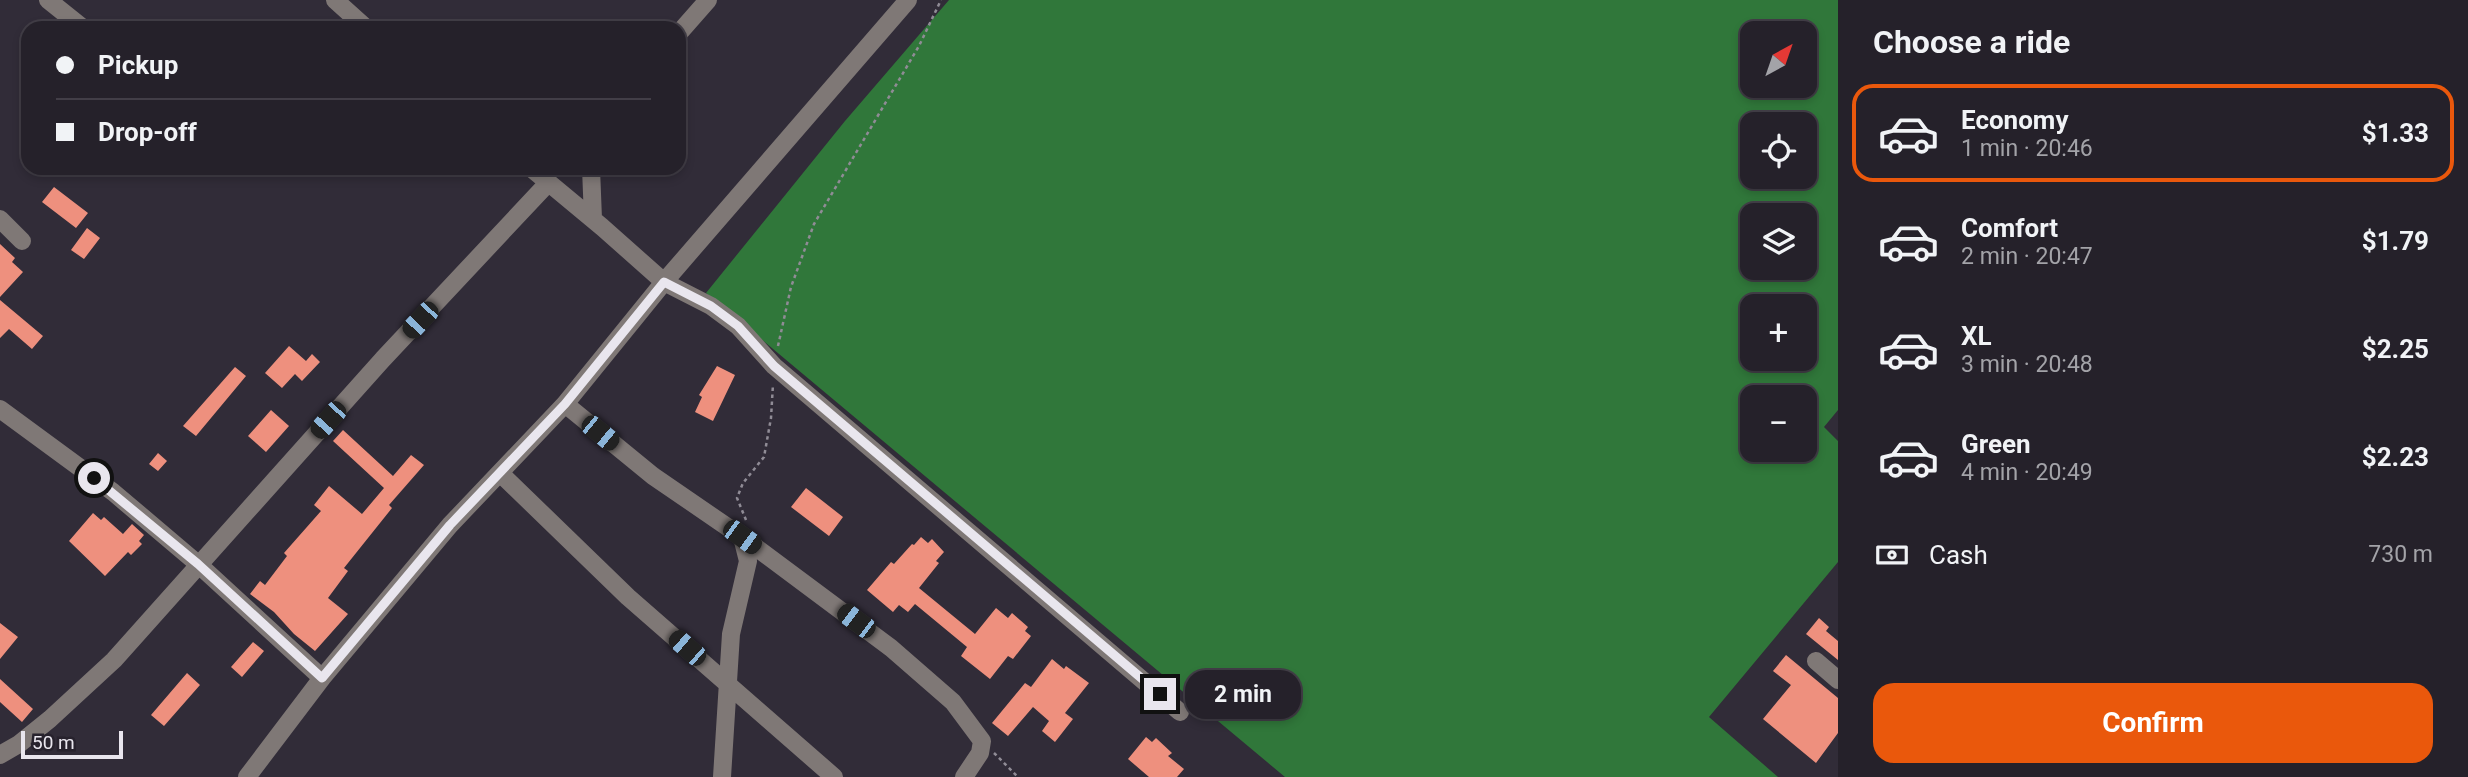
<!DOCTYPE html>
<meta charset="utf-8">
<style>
body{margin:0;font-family:Roboto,sans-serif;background:#312e36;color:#f1f3f6;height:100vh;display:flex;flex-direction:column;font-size:26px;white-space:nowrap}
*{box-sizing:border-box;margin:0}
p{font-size:23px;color:#a3a3a8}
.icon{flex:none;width:38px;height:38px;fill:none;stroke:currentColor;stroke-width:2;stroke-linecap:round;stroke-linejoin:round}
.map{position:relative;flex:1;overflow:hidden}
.drawer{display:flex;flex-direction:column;background:#25212a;width:630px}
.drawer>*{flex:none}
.hud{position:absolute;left:21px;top:21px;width:665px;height:154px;border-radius:21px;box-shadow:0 4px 10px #0003,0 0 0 2px #423e47;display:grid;align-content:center;height:154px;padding:0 35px;background:#25212a}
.needle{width:46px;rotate:40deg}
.controls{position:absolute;left:1740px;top:21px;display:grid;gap:14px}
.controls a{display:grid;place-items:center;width:77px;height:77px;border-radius:14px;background:#25212a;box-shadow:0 4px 10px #0003,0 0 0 2px #423e47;font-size:35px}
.scale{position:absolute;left:21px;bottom:18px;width:102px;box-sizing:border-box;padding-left:7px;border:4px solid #e9e6ee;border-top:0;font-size:19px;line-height:24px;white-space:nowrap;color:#e9e6ee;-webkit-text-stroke:5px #27222d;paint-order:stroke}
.end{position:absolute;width:32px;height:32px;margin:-16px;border:9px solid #e9e6ee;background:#111;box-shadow:0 0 0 4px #111}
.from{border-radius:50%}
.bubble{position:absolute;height:49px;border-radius:21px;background:#25212a;box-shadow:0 4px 10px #0003,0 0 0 2px #423e47;font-size:23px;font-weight:700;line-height:49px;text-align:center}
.car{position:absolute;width:21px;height:42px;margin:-21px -10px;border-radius:9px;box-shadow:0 0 5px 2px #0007;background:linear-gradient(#222 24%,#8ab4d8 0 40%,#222 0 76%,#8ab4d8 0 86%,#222 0)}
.hud b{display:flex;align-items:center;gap:24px;height:66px;font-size:26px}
.hud b+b{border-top:2px solid #423e47}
.hud i{width:18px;height:18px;background:#f1f3f6}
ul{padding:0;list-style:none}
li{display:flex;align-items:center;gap:21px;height:98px;margin:0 14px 10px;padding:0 21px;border:4px solid transparent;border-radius:21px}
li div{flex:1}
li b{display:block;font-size:26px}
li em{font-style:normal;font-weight:700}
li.active{border-color:#ea580c}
li>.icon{width:63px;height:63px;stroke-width:1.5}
h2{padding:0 35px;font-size:32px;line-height:84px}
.pay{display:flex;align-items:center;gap:18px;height:77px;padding:0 35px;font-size:26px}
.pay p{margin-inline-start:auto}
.button{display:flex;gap:14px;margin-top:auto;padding:14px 35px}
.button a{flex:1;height:80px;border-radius:21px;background:#ea580c;color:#fff;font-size:28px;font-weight:700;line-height:80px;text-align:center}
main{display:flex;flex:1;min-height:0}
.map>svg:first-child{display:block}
.forest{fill:#30773a;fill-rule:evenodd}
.building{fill:#ee907e}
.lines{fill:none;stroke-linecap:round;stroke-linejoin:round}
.path{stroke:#908c96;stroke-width:2.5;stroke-dasharray:3.5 3.5;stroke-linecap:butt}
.minor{stroke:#7f7876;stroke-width:18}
.route{stroke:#e9e6ee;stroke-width:9}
</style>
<main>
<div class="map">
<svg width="1838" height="777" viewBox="0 0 1838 777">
<rect width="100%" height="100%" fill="#312c38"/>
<!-- forest -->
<path class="forest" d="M949,0h889v410l-14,17 14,14v121l-129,155 69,60h-493l-579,-484 139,-172zM1752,33h52v53h-52zM1752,124h52v53h-52zM1752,215h52v53h-52zM1752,306h52v53h-52zM1752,397h52v53h-52z"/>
<!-- building -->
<path class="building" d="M54,187l34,26 -12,15 -34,-26z
M87,228l13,10 -16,21 -13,-9z
M0,244l15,14 -3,4 11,10 -23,25z
M0,300l43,36 -11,13 -23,-20 -9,9z
M289,346l17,15 6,-7 8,8 -18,19 -7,-7 -13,14 -17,-15z
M717,366l18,9 -22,46 -18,-9 7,-15 -3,-2z
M235,367l11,9 -50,60 -13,-10z
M271,410l18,16 -23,26 -18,-16z
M343,430l50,46 18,-21 13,10 -35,40 3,3 -48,60 4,3 -20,27 20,16 -33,37 -21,-17 -20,-22 -24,-18 10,-13 5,4 22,-29 -3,-3 37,-42 -7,-6 15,-19 33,28 22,-26 -51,-47z
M158,453l9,8 -9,10 -9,-7z
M806,488l37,29 -14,19 -38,-29z
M93,513l8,7 3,-3 19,17 9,-10 12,11 -5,6 3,3 -11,11 -3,-3 -23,24 -36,-35z
M921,537l7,6 4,-4 12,13 -8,9 3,2 -20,25 56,46 21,-26 12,10 4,-5 16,14 -3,4 6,5 -18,23 -5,-3 -18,23 -29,-23 6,-9 -52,-43 -7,8 -9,-7 -6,7 -26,-22 24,-28 3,2 18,-20 2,1z
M1819,618l10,9 -3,4 12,10v19l-32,-26z
M0,623l18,14 -18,22z
M253,642l11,9 -22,26 -11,-10z
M1786,655l52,43v35l-22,30 -53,-44 28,-34 -18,-14z
M1052,659l12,10 2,-3 23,17 -24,30 8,6 -18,23 -13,-11 7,-10 -16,-14 -25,29 -16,-13 33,-40 6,4z
M187,673l13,12 -36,41 -13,-11z
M0,679l33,30 -11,13 -22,-20z
M1146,737l6,5 4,-4 16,15 -4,3 16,13 -7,8h-28l-21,-18z"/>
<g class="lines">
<!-- path -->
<path class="path" d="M778,346l13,-59 23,-63 105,-178 22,-46
M746,520l-9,-22 6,-15 21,-26 7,-39 2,-34
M994,753l24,24"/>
<!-- minor -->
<path class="minor" d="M48,0l35,28
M335,0l31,28
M679,33l29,-33
M531,168l71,59 62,55 47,24 27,20 36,40 406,346
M591,168l2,51
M0,219l22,22
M565,404l88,72 89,61 149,111 62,54 29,39 -2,12 -16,24
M0,409l113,83 85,72 124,114
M500,473l128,124 206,180
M1816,661l22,19
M0,755l19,-11 31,-25 64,-59 269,-301 166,-177
M247,777l75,-99 128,-153 115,-121 99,-122 244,-282
M722,777l9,-143 17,-73 -6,-24"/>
</g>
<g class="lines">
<!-- route -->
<path class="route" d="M94,478l104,86 124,114 128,-153 115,-121 99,-122 47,24 27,20 36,40 386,328"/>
</g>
</svg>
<div class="controls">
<a><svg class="needle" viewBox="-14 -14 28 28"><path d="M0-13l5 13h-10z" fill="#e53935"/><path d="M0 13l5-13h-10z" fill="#a3a3a8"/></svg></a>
<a><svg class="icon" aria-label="locate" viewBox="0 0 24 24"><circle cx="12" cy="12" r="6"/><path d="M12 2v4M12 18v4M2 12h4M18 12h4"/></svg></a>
<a><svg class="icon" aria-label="layers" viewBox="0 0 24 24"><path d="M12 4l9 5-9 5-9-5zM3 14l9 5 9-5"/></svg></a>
<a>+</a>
<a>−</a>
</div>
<div class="scale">50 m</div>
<i class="end from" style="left:94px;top:478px"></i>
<i class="end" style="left:1160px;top:694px"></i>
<div class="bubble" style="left:1185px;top:670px;width:116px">2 min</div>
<i class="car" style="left:420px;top:320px;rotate:223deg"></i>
<i class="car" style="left:328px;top:420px;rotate:222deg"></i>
<i class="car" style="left:600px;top:433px;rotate:129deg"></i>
<i class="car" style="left:742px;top:537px;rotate:126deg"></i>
<i class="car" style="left:856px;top:621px;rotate:307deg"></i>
<i class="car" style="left:687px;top:648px;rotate:311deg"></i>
<div class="hud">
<b><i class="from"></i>Pickup</b>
<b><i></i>Drop-off</b>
</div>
</div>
<section class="drawer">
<h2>Choose a ride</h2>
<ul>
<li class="active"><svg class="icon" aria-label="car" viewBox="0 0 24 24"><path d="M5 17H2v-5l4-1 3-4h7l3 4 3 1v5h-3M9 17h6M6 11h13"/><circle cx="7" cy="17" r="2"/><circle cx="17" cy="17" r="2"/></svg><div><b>Economy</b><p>1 min · 20:46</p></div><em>$1.33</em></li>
<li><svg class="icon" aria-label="car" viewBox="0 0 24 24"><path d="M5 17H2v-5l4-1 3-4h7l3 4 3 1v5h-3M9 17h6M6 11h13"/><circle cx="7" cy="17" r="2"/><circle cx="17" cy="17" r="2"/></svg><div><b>Comfort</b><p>2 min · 20:47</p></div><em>$1.79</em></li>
<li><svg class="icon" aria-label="car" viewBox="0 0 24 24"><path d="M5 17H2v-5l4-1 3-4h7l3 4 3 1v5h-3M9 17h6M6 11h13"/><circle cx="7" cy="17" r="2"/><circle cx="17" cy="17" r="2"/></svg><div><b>XL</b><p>3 min · 20:48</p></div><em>$2.25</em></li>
<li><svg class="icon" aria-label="car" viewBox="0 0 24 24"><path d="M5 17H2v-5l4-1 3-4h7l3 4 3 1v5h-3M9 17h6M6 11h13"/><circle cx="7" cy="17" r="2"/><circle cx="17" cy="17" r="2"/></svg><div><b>Green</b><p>4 min · 20:49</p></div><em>$2.23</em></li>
</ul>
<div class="pay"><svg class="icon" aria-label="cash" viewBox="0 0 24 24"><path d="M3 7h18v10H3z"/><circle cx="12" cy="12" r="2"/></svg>Cash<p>730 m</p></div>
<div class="button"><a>Confirm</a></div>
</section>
</main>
